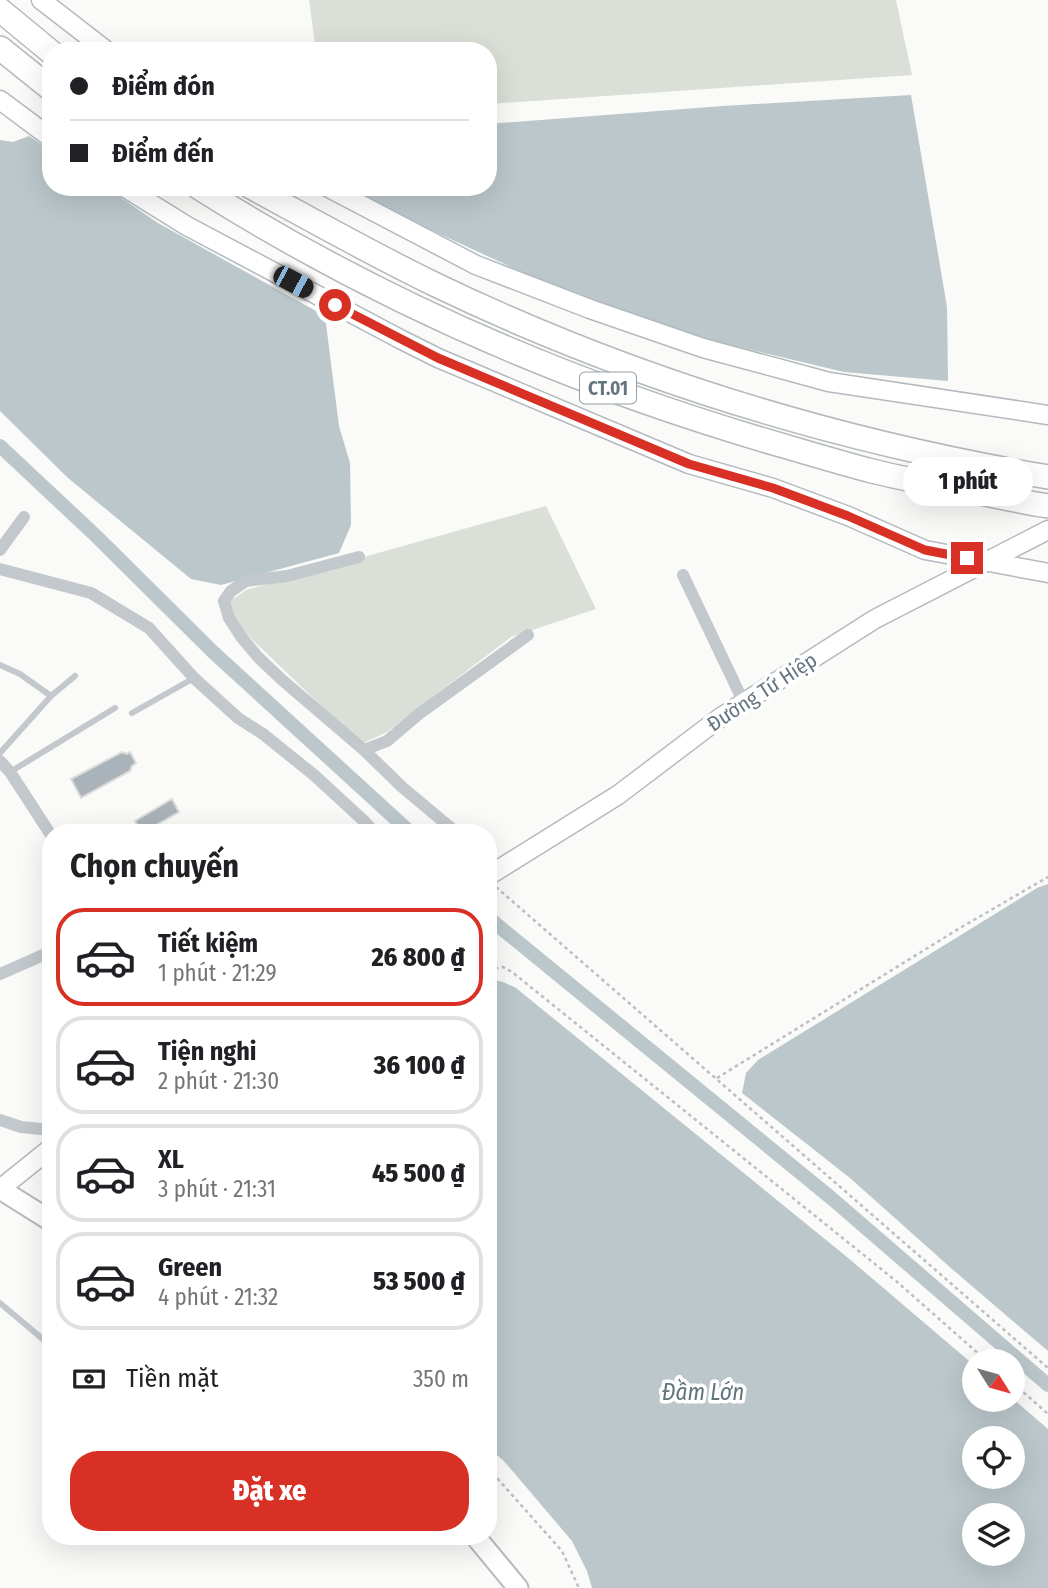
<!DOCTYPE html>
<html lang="vi">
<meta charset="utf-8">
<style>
body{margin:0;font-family:"Fira Sans Condensed",sans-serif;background:#f2f2f2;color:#202124;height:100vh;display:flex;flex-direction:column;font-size:26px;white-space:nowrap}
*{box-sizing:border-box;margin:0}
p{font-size:23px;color:#757577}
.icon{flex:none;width:38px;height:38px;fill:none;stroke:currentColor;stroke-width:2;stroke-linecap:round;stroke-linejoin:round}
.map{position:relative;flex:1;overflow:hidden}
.drawer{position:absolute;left:42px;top:824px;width:455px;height:721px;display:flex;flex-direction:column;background:#fff;border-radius:28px;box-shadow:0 7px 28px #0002}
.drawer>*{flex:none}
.hud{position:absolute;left:42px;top:42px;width:455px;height:154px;border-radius:28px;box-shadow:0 7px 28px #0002;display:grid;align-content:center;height:154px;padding:0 28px;background:#fff}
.needle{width:46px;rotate:127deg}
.tools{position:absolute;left:962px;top:1349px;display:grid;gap:14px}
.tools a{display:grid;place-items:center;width:63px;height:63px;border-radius:50%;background:#fff;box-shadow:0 7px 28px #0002;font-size:35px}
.end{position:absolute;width:32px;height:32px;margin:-16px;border:9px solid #d93025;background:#fff;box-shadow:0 0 0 4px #fff}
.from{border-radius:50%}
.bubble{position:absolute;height:49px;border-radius:24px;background:#fff;box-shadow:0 7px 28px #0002;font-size:23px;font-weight:800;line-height:49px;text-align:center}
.car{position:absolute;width:21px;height:42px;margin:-21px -10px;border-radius:9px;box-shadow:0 0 5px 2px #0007;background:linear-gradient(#222 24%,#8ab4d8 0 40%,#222 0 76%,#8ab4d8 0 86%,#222 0)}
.hud b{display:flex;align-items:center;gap:24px;height:66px;font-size:26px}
.hud b+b{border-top:2px solid #e0e0e0}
.hud i{width:18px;height:18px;background:#202124}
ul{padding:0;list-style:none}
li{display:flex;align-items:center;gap:21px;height:98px;margin:0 14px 10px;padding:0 14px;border:4px solid #e0e0e0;border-radius:28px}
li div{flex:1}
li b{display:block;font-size:26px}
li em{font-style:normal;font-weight:800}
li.selected{border-color:#d93025}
li>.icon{width:63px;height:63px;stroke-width:1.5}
h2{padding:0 28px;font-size:32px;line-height:84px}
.pay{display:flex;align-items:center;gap:18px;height:77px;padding:0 28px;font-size:26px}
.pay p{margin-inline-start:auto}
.action{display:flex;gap:14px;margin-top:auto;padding:14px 28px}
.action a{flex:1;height:80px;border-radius:28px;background:#d93025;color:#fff;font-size:28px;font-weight:800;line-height:80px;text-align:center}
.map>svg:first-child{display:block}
.green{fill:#dadfd7}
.water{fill:#bbc7cb;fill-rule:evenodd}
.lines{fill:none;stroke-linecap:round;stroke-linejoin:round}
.canal{stroke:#bbc7cb;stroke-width:14}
.building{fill:#aab3b9;stroke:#dcdcda;stroke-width:2}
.secondary-casing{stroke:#b3babf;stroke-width:21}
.primary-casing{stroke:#b5babe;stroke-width:23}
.highway-casing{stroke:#b4b9bd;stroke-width:26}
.path{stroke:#bbbfc2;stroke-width:2.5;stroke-dasharray:3.5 3.5;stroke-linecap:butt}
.lane{stroke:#c3c8cc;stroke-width:6}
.street{stroke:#c3c8cc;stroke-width:12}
.secondary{stroke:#fff;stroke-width:18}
.primary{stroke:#fff;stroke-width:19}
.highway{stroke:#fff;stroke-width:23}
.route{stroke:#d93025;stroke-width:9}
.labels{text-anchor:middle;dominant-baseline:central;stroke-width:7;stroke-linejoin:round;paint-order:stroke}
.shield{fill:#fff;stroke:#939fa8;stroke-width:2}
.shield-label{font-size:19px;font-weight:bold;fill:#657683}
.street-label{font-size:21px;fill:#657683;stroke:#fff}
.water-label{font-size:23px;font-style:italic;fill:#60757c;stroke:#fff}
</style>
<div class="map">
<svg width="1048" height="1588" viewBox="0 0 1048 1588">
<rect width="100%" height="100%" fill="#fafaf8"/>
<!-- green -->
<path class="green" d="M309,0h587l16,75 -424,29v-53h-172z
M546,506l50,103 -85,28 -124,95 -26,12 -124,-119 -8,-23 17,-12z"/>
<!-- water -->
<path class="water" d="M911,95l36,212 1,74 -104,-9 -143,-34 -136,-46 -147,-68 -69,-37h139v-63l235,-18z
M29,136l22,15v36h54l53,36 167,93 14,110 11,37 1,62 -12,28 -118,32 -30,-6 -123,-101 -68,-67v-271l13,2z
M1048,884v467l-96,-82 -102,-91 -108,-85 4,-20 12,-13 279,-172z
M494,980l9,2 13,6 331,269 128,109v34l38,-1 35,30v159h-456l-5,-17 -15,-30 -69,-81 -15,-12v-466zM975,1438h38v39h-38zM975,1516h38v38h-38z"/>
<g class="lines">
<!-- canal -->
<path class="canal" d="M0,446l95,89 118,117 198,181
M488,916l8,8 334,273 218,188"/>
</g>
<!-- building -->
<path class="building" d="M122,752l5,2 3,-2 6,11 -4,3 -2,5 -49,27 -10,-19z
M172,799l7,13 -37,21 -7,-12z"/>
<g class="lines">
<defs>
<path id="secondary" d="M41,0l66,51
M0,100l51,38
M124,187l63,39 213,113 38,19 251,106 84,24 75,28 77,34 123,23
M327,187l149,78 114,44 113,39 126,34 219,33
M488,876l130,-81 103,-78 154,-98 173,-89
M0,1189l51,-41"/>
<path id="primary" d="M0,1189l51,32
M475,1536l43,52"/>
<path id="highway" d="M0,10l51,42
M0,48l51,41
M198,187c183,116 385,202 593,261 27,8 54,16 81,23 32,8 66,14 98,20 26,5 52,11 78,15
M251,187c61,33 121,67 183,97 193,93 402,157 614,193"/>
</defs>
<!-- secondary casing -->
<use href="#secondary" class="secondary-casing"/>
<!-- primary casing -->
<use href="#primary" class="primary-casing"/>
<!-- highway casing -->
<use href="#highway" class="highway-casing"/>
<!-- path -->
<path class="path" d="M496,887l552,481
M488,970l15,-3 9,5 384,309 92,81
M717,1078l243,-150 88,-51
M1013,1383l35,31
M488,1468l74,83 17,37"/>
<!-- lane -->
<path class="lane" d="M0,665l20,9 31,22
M132,713l62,-35
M0,753l51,-57 24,-20
M10,772l105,-64
M0,1303l51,43"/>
<!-- street -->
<path class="street" d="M0,550l24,-33
M359,557l-72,19 -41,5 -15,10 -7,10 5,17 13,20 16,19 23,22 83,71 38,37 55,46
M0,569l91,24 58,35 45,50 44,40 25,16 51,41 50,46 11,12
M683,575l61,128
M364,750l23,-9 32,-27 109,-79
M0,761l10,11 41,63
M0,974l50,-22
M0,1120l21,7 30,3"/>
<!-- secondary -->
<use href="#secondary" class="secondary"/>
<!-- primary -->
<use href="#primary" class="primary"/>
<!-- highway -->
<use href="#highway" class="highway"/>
</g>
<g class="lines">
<!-- route -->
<path class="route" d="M335,305l103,53 251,106 84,24 75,28 77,34 42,8"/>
</g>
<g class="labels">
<!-- shield labels -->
<rect class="shield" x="580" y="372.5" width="56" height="31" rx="5"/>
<g class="shield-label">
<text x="608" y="388">CT.01</text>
</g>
<!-- street labels -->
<g class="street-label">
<text transform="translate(762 692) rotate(-33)">Đường Tứ Hiệp</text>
</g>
<!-- water labels -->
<g class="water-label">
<text x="703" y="1392">Đầm Lớn</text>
</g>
</g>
</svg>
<div class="tools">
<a><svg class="needle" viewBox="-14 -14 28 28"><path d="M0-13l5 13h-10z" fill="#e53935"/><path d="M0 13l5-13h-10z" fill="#757577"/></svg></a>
<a><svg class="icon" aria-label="locate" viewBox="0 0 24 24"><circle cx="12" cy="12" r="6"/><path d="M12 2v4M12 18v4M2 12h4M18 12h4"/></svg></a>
<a><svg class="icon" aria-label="layers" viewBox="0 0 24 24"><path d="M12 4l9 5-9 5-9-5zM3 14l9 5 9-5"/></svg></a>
</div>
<i class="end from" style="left:335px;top:305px"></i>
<i class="end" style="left:967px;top:558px"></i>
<div class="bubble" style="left:903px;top:457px;width:130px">1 phút</div>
<i class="car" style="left:293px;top:282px;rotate:118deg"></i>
<div class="hud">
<b><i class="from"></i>Điểm đón</b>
<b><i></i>Điểm đến</b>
</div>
<section class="drawer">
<h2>Chọn chuyến</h2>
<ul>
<li class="selected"><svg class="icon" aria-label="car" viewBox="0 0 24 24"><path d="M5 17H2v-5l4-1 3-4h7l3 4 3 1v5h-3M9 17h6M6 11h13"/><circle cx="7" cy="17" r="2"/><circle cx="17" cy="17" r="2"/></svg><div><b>Tiết kiệm</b><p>1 phút · 21:29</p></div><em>26 800 ₫</em></li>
<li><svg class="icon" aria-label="car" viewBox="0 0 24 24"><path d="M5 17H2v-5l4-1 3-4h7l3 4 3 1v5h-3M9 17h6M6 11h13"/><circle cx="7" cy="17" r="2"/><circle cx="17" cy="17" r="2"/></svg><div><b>Tiện nghi</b><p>2 phút · 21:30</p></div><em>36 100 ₫</em></li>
<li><svg class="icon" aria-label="car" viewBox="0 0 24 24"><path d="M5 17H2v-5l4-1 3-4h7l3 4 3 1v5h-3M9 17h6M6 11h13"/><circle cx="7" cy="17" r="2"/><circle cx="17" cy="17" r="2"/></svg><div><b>XL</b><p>3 phút · 21:31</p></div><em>45 500 ₫</em></li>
<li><svg class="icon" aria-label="car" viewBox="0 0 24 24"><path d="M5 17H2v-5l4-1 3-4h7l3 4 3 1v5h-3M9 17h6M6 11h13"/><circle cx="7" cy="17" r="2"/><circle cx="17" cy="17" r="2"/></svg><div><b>Green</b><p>4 phút · 21:32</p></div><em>53 500 ₫</em></li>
</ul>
<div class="pay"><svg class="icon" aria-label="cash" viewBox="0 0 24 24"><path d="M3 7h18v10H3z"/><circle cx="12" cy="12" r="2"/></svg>Tiền mặt<p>350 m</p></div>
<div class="action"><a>Đặt xe</a></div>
</section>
</div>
